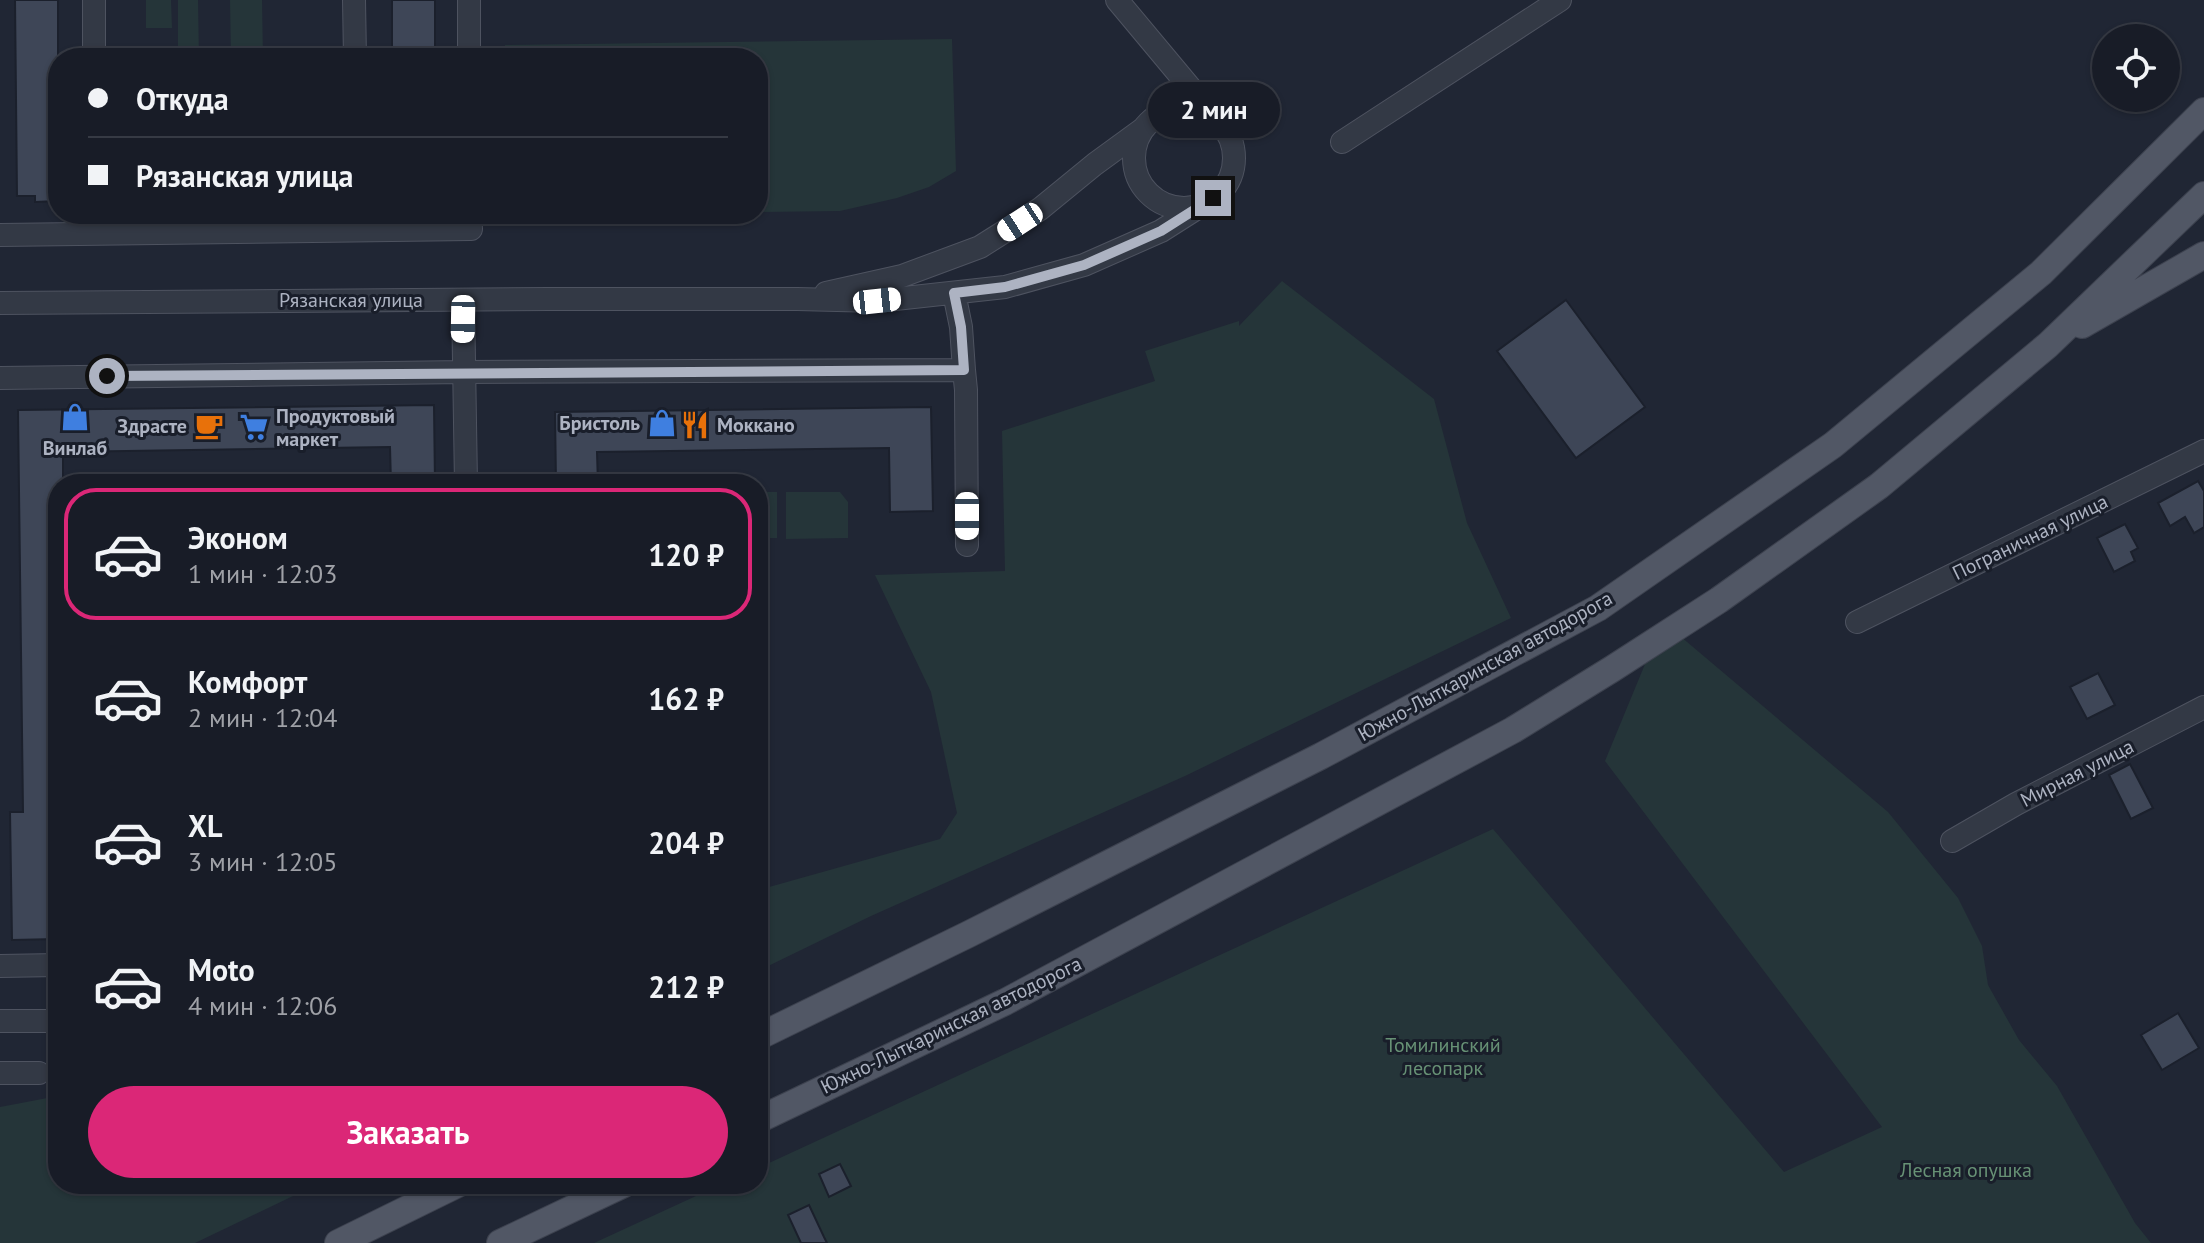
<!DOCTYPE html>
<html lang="ru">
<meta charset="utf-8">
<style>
body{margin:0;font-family:"PT Sans",sans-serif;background:#21252f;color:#f1f3f6;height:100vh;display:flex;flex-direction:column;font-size:30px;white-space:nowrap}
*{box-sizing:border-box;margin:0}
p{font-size:26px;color:#9fa1a7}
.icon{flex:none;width:44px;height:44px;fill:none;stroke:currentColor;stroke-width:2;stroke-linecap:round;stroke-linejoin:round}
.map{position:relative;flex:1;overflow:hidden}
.panel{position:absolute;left:48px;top:474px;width:720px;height:720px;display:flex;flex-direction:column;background:#181c27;border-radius:32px;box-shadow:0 2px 6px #0004,0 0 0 2px #363a44}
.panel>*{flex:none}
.banner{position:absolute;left:48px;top:48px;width:720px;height:176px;border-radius:32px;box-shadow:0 2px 6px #0004,0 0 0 2px #363a44;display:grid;align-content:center;height:176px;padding:0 40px;background:#181c27}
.fabs{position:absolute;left:2092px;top:24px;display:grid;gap:16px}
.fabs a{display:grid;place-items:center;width:88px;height:88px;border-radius:50%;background:#181c27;box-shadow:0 2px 6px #0004,0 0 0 2px #363a44;font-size:40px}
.end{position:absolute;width:36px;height:36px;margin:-18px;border:10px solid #adb3c2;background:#111;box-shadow:0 0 0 4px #111}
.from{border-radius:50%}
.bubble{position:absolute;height:56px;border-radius:28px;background:#181c27;box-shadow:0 2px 6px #0004,0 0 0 2px #363a44;font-size:26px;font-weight:700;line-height:56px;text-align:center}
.car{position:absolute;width:24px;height:48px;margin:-24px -12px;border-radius:10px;box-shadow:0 0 6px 2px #0007;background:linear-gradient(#fff 24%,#345 0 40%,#fff 0 76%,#345 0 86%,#fff 0)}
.banner b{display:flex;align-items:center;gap:28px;height:76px;font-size:30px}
.banner b+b{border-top:2px solid #363a44}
.banner i{width:20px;height:20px;background:#f1f3f6}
ul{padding:14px 0 0;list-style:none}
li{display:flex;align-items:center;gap:24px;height:132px;margin:0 16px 12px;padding:0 24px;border:4px solid transparent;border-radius:32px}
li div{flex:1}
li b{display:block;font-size:30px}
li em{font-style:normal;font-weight:700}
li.on{border-color:#db2777}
li>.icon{width:72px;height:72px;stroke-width:1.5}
.action{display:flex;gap:16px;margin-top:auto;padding:16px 40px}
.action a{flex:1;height:92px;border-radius:48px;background:#db2777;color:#fff;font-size:32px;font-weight:700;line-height:92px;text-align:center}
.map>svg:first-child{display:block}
.green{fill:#253539}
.building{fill:#3e4657;stroke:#1b202c;stroke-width:2}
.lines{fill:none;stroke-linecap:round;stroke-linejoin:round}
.minor-casing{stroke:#4e5360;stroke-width:24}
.major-casing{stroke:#3d424f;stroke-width:28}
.minor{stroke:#333945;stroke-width:22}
.major{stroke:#515765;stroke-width:26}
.route{stroke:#adb3c2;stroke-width:10}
.labels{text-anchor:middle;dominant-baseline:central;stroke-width:6;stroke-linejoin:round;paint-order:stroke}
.street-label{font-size:20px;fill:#adb3c2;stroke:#191e2a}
.poi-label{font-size:20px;font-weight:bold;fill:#adb3c2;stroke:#191e2a;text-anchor:start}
.park-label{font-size:20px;fill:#679175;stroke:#191e2a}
</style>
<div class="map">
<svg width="2204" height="1243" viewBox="0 0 2204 1243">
<rect width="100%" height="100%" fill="#202634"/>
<!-- green -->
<path class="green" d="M146,0h25l1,28h-26z
M178,0h20l1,58h-21z
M230,0h32l1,58h-32z
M952,39l4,132 -27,16 -32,11 -57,13 -82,1v-154h-253v-13z
M1282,281l152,118 33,124 44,95 -326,158 -314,140 -113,55v-81l182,-51 17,-26 -26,-121 -56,-117 130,-4 -3,-140 153,-50 -10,-30 94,-30v5z
M758,492h19v46h-19z
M786,492h54l8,10v36l-62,1z
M1680,636l208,176 70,86 24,48 6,39 31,55 38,46 78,137 16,20h-1557l128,-59h36v-16l735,-339 291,343 98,-45 -277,-366 45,-109z
M58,1096v88h260l-123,59h-195v-136z"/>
<!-- building -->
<path class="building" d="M15,0h43v201l-23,1v-6h-18z
M392,0h43v58h-43z
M1566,300l79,107 -69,51 -79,-107z
M434,405l1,79h-44l-1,-37 -327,5v32h-5v455l-46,1 -2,-128h13l-5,-402z
M931,407l2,104 -43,1 -1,-64 -292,4 1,32h-42l-1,-72z
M2198,481l6,10v36l-10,6 -9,-16 -15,9 -12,-23z
M2125,524l13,24 -7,4 4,9 -21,11 -17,-34z
M2098,673l17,32 -28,14 -17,-32z
M2130,764l23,44 -22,11 -22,-44z
M2178,1013l21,35 -37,22 -21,-35z
M840,1164l11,22 -22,11 -10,-23z
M809,1205l15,32 3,6h-26l-13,-28z"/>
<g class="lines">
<defs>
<path id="minor" d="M94,0v58
M354,0l1,58
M469,0v58
M1117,0l96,115
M1134 158a50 50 0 1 1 100 0a50 50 0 1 1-100 0Z
M1342,142l218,-142
M0,235l471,-6 -1,-15
M826,293l76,-17 78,-29 60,-38 55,-45 48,-35
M954,293l7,34 3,43
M463,300l3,184
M0,303l549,-4h248l80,2 128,-14 79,-22 77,-34 52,-33
M0,378l464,-6 500,-2 2,20 1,155
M1857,622l347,-171
M1952,841l64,-37 188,-97
M0,966l58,-1
M0,1021h58
M0,1073h39"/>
<path id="major" d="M2082,325l122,-70
M758,1037l211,-103 352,-178 277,-148 235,-163 208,-172 163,-162
M758,1120l247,-118 508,-272 99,-61 107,-69 160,-114 169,-141 156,-150
M338,1243l120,-59
M500,1243l124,-59"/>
</defs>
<!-- minor casing -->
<use href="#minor" class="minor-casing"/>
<!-- major casing -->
<use href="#major" class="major-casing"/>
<!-- minor -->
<use href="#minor" class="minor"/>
<!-- major -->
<use href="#major" class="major"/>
</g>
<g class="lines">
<!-- route -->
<path class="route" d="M107,376l857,-6 -3,-43 -7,-34 51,-6 79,-22 77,-34 52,-33"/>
</g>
<!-- icons -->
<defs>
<symbol id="shop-bare" viewBox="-9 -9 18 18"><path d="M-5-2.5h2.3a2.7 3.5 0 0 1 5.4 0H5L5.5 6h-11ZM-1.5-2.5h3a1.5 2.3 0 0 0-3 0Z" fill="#3f7fe0" stroke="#191e2a" stroke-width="2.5" paint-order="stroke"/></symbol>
<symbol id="restaurant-bare" viewBox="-9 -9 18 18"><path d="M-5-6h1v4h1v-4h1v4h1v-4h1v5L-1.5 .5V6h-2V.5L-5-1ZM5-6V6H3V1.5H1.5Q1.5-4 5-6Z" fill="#e8710a" stroke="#191e2a" stroke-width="2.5" paint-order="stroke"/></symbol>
<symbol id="cafe-bare" viewBox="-9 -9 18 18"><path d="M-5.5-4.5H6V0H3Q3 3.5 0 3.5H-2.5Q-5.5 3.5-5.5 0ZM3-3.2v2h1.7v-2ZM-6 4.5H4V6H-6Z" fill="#e8710a" stroke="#191e2a" stroke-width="2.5" paint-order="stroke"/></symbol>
<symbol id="supermarket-bare" viewBox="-9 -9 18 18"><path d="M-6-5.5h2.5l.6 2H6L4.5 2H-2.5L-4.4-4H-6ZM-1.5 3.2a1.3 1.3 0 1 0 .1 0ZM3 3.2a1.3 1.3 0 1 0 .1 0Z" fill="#3f7fe0" stroke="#191e2a" stroke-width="2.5" paint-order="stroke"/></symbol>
</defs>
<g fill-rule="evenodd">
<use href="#shop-bare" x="55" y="397" width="40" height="40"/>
<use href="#shop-bare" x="642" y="403" width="40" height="40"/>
<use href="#restaurant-bare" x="675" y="405" width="40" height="40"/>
<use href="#cafe-bare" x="189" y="406" width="40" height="40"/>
<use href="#supermarket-bare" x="234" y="407" width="40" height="40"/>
</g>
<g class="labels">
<!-- street labels -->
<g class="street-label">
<text x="351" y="300">Рязанская улица</text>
<text transform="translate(2030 537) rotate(-26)">Пограничная улица</text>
<text transform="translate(1485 666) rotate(-29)">Южно-Лыткаринская автодорога</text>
<text transform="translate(2077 773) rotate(-27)">Мирная улица</text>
<text transform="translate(951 1025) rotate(-26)">Южно-Лыткаринская автодорога</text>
</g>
<!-- poi labels -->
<g class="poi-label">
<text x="276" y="416">Продуктовый<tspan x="276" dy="23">маркет</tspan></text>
<text x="640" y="423" text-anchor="end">Бристоль</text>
<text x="717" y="425">Моккано</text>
<text x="187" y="426" text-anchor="end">Здрасте</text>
<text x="75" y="448" text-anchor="middle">Винлаб</text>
</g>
<!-- park labels -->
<g class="park-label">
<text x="1443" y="1045">Томилинский<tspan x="1443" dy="23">лесопарк</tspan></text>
<text x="1966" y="1170">Лесная опушка</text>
</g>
</g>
</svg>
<div class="fabs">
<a><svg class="icon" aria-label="locate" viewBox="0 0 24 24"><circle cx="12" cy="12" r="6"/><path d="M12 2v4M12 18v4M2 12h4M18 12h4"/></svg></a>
</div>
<i class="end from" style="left:107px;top:376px"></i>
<i class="end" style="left:1213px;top:198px"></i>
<div class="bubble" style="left:1148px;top:82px;width:132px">2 мин</div>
<i class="car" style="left:1020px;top:222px;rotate:237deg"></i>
<i class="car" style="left:877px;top:301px;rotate:84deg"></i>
<i class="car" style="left:463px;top:319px;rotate:181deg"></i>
<i class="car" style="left:967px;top:516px;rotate:180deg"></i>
<div class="banner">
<b><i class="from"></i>Откуда</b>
<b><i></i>Рязанская улица</b>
</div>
<section class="panel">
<ul>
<li class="on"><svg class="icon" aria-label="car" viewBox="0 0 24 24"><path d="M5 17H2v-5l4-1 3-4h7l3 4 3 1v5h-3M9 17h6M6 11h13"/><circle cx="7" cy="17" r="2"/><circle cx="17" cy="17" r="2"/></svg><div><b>Эконом</b><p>1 мин · 12:03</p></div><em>120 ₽</em></li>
<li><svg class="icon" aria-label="car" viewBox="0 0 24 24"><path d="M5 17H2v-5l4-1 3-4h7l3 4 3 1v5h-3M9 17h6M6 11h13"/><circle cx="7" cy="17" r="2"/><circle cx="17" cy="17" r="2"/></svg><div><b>Комфорт</b><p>2 мин · 12:04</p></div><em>162 ₽</em></li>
<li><svg class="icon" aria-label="car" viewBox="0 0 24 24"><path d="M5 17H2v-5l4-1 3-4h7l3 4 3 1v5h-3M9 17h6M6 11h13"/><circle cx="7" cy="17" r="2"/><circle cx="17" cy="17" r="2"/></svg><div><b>XL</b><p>3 мин · 12:05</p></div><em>204 ₽</em></li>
<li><svg class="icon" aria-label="car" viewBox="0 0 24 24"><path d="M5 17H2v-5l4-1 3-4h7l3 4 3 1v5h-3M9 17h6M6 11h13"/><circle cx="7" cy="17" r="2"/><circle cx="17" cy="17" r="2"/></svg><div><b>Moto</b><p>4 мин · 12:06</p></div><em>212 ₽</em></li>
</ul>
<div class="action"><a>Заказать</a></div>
</section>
</div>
